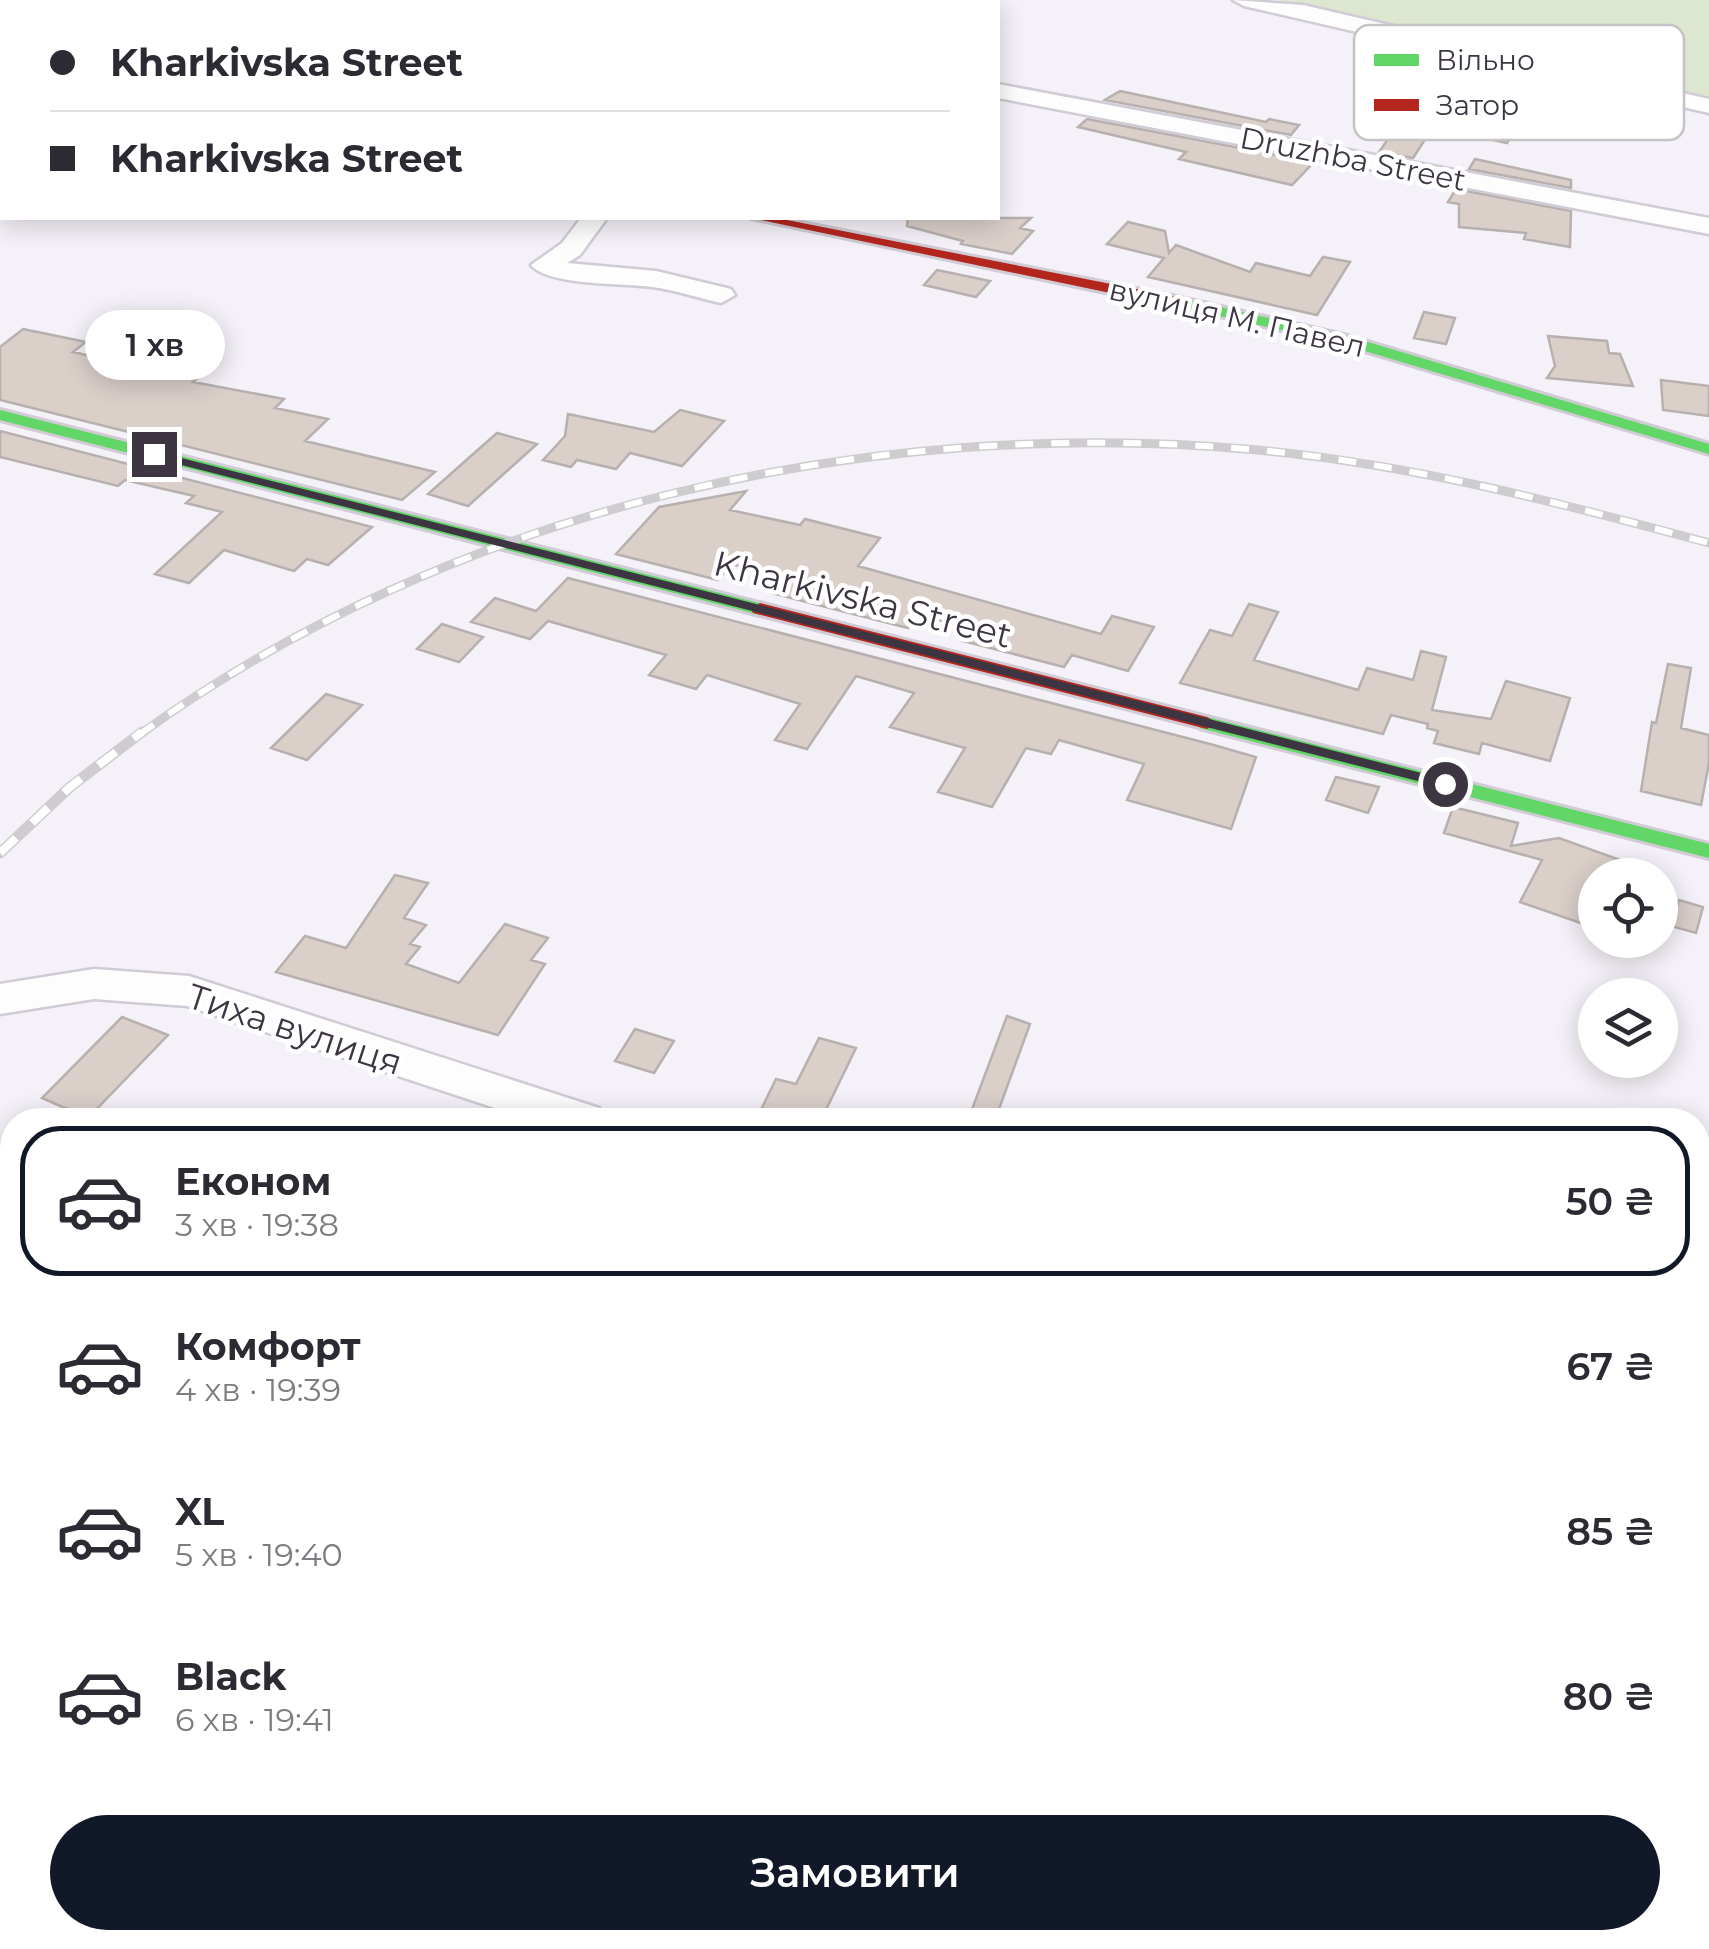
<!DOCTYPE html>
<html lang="uk">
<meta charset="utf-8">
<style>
body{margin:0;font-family:Montserrat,sans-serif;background:#f7f7f7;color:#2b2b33;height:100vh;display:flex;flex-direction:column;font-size:38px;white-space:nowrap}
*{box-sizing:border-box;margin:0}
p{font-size:32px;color:#7c7c81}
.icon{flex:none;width:55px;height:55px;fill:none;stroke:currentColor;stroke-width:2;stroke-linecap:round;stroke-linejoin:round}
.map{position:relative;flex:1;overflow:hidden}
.panel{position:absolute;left:0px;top:1108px;width:1710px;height:842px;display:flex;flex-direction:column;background:#fff;border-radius:40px 40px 0 0;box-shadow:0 5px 25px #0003}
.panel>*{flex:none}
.hud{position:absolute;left:0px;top:0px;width:1000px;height:220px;box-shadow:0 5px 25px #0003;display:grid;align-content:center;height:220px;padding:0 50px;background:#fff}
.buttons{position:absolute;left:1578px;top:858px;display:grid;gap:20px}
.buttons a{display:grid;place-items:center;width:100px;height:100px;border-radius:50%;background:#fff;box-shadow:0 5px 25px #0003;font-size:50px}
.end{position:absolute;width:45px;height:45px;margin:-22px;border:12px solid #3d3642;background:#fff;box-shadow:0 0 0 5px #fff}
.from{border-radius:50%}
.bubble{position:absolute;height:70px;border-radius:35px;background:#fff;box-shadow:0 5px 25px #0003;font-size:32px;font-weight:600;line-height:70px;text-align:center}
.hud b{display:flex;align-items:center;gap:35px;height:95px;font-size:38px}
.hud b+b{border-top:2px solid #e1e1e2}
.hud i{width:25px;height:25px;background:#2b2b33}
ul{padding:18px 0 0;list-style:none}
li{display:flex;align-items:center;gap:30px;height:150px;margin:0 20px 15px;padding:0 30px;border:5px solid transparent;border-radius:40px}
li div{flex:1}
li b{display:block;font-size:38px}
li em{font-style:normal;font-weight:600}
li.on{border-color:#111827}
li>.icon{width:90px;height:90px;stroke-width:1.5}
.primary-button{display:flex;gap:20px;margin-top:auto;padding:20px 50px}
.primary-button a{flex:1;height:115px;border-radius:60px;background:#111827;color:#fff;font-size:40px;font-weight:600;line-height:115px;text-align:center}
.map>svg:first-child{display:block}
.green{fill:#dde6cf}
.building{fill:#dbcfca;stroke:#b7b0af;stroke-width:2.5}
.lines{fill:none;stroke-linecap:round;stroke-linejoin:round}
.street-casing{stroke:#d0cbd4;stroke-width:5}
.fast-casing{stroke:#d0cbd4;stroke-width:6}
.jam-casing{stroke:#d0cbd4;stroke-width:6}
.street{fill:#fefdfe;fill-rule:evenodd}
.fast{fill:#63d668;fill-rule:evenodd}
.jam{fill:#b3261e;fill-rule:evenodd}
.rail-far1-casing{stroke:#ceccce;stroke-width:9}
.rail-casing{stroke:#ceccce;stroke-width:11}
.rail-far1{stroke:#fff;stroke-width:6;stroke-dasharray:18;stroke-linecap:butt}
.rail{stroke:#fff;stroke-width:8;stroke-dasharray:22;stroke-linecap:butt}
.route{fill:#3d3642}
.labels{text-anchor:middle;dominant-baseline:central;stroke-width:9;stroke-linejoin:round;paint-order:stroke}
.far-street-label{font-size:30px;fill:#3d3642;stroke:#fff}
.street-label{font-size:35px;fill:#3d3642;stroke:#fff}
.key{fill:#fff;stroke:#c5c3c6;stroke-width:2.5}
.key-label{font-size:28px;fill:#3d3642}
</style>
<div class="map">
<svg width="1709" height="1949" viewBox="0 0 1709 1949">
<rect width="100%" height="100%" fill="#f5f1f8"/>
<!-- green -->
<path class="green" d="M1277,0h432v101z"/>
<!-- building -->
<path class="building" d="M1455,81l31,4 -3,13 48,7 -24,38 -74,-16 -20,31 -34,-6 48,-70 27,5z
M1120,91l146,31 3,-3 30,6 -8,10 -186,-35z
M1087,119l227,43 -22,23 -113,-26 7,-7 -108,-25z
M1475,159l96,21v8l-102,-19z
M1456,189l115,22 -1,36 -46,-8 2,-6 -67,-6v-23l-11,-2z
M908,218h123l-11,10 13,3 -21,23 -51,-10 2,-3 -56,-15z
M1128,222l37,9 4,22 7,-8 74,27 6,-9 54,13 13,-19 27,5 -33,53 -169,-38 16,-19 -57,-14z
M937,270l53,11 -14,16 -52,-12z
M1424,312l31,6 -9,26 -32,-6z
M23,329l63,13 -13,10 67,15 5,-5 55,14 -7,6 91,17 -9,9 53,11 -23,22 130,31 -33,28 -402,-100v-53z
M1548,336l59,5 2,12 11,1 13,32 -86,-8 8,-12z
M1661,380l48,6v30l-46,-6z
M680,410l44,11 -42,45 -52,-13 -14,16 -39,-9 -6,7 -28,-7 22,-24 3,-22 86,18z
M0,431l372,96 -44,38 -21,-6 -13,12 -70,-21 -35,33 -34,-9 67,-62 -36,-9 8,-7 -69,-16 -7,6 -118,-29z
M497,433l40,11 -69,62 -40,-12z
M746,491l-16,19 70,15 5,-6 75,19 -22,28 243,68 11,-18 42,11 -26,44 -56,-16 -8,12 -101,-26 8,-12 -54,-15 -9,14 -133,-34 12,-16 -56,-14 -13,16 -102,-26 43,-47z
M568,578l642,166 46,13 -25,72 -104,-29 17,-36 -85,-24 -8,14 -25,-6 -34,59 -54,-15 27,-44 -75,-21 24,-34 -58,-17 -49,73 -32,-9 25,-36 -93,-29 -11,14 -47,-14 17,-20 -118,-34 -18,18 -59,-17 24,-24 41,13z
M1249,604l29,8 -24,48 104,30 9,-22 46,12 8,-29 25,6 -14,53 59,9 15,-38 64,17 -20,63 -68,-18 -3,11 -45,-11 4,-12 -11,-3 1,-4 -37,-9 -8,19 -203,-51 30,-53 22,6z
M442,624l41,13 -24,25 -42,-13z
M1668,664l23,4 -10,60 28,7v28l-8,42 -60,-14 11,-69 4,1z
M326,694l36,11 -55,55 -36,-12z
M1336,777l43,10 -11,26 -42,-13z
M1453,807l65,16 -7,23 48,-8 89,32 -1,5h-52v53l-75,-26 22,-42 -98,-27z
M395,875l33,8 -24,35 22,7 -16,19 10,3 -14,17 53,19 46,-59 43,14 -17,22 14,4 -47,71 -222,-63 29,-36 41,12z
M1679,900l24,7 -7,26 -25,-7z
M1007,1016l23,8 -35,96h-27z
M122,1017l46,18 -80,83 -46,-20z
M635,1029l39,12 -20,32 -39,-12z
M819,1038l37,10 -35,72h-65l20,-41 20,5z"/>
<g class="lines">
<defs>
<path id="street" d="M1233,0l70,5 406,94v14l-465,-107z
M1502,80l62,1 12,7 -12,7 -70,-3 -4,-5z
M998,84l711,134v16l-711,-136z
M0,123h2v14h-2z
M581,218h26l-27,37 -13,8 89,8 75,18 4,6 -14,8c-23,-5 -46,-13 -69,-16 -28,-4 -104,-1 -121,-22l31,-22z
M94,969l95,7 410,132 6,12h-74l-344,-114 -93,-7 -94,15v-30z
M1698,1443l11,4v44l-11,-4z
M0,1480l12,5v46l-12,-5z
M975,1938h80l4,11h-80z"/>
<path id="fast" d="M1177,297l171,39 361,108v10l-371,-111 -166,-38v-6z
M0,410l767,195 2,4 -9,6 -760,-195z
M1207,717l502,127v14l-509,-130 -3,-5 3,-5z"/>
<path id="jam" d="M751,218h26l400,79 8,5 -8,5z
M760,603l447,114 10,6 -10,6 -454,-116 -2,-4z"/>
</defs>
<!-- street casing -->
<use href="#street" class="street-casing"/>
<!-- fast casing -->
<use href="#fast" class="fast-casing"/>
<!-- jam casing -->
<use href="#jam" class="jam-casing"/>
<!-- street -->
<use href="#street" class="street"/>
<!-- fast -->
<use href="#fast" class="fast"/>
<!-- jam -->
<use href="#jam" class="jam"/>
<defs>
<path id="rail-far1" d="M139,735c317,-229 732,-320 1119,-285 153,14 303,53 451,93"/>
<path id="rail" d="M0,853l70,-66 72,-55"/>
</defs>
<!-- rail-far1 casing -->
<use href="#rail-far1" class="rail-far1-casing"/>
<!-- rail casing -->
<use href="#rail" class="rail-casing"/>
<!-- rail-far1 -->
<use href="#rail-far1" class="rail-far1"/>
<!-- rail -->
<use href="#rail" class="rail"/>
</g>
<!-- route -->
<path class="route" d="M154,451l1291,328 7,5 -7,4 -1295,-331z"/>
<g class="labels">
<!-- far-street labels -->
<g class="far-street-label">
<text transform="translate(1353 159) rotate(11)">Druzhba Street</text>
<text transform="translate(1237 318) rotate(13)">вулиця М. Павел</text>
</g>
<!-- street labels -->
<g class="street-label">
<text transform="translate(863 599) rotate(14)">Kharkivska Street</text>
<text transform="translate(295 1029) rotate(18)">Тиха вулиця</text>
</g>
</g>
<!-- legend -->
<rect x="1354" y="25" width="330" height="115" rx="15" class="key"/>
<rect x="1374" y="54" width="45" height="12" fill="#63d668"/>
<rect x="1374" y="99" width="45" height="12" fill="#b3261e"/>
<g class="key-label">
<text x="1436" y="70">Вільно</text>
<text x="1436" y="115">Затор</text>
</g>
</svg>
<div class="buttons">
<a><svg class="icon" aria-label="locate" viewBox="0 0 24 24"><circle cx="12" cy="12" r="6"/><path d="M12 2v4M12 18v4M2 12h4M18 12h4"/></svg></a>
<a><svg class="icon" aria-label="layers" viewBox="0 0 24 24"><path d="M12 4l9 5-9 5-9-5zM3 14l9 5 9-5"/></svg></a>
</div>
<i class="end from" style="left:1445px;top:784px"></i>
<i class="end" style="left:154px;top:454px"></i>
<div class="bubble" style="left:85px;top:310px;width:140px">1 хв</div>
<div class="hud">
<b><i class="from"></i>Kharkivska Street</b>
<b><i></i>Kharkivska Street</b>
</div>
<section class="panel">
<ul>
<li class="on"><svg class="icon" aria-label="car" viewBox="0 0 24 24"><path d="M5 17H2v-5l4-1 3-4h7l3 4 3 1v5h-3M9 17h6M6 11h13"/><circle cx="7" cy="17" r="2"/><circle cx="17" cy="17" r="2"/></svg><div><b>Економ</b><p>3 хв · 19:38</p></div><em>50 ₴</em></li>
<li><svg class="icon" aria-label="car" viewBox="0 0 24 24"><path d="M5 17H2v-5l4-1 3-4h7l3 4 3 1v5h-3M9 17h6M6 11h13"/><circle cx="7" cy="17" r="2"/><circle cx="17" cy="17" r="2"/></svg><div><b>Комфорт</b><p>4 хв · 19:39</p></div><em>67 ₴</em></li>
<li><svg class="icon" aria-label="car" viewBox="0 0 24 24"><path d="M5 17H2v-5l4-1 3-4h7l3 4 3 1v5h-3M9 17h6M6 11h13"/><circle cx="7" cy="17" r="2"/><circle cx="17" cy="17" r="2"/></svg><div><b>XL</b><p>5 хв · 19:40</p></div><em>85 ₴</em></li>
<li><svg class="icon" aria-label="car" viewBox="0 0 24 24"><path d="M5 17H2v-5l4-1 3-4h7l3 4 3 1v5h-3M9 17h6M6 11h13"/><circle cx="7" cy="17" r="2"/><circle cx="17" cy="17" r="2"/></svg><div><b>Black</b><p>6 хв · 19:41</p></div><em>80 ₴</em></li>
</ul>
<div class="primary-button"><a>Замовити</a></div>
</section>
</div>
